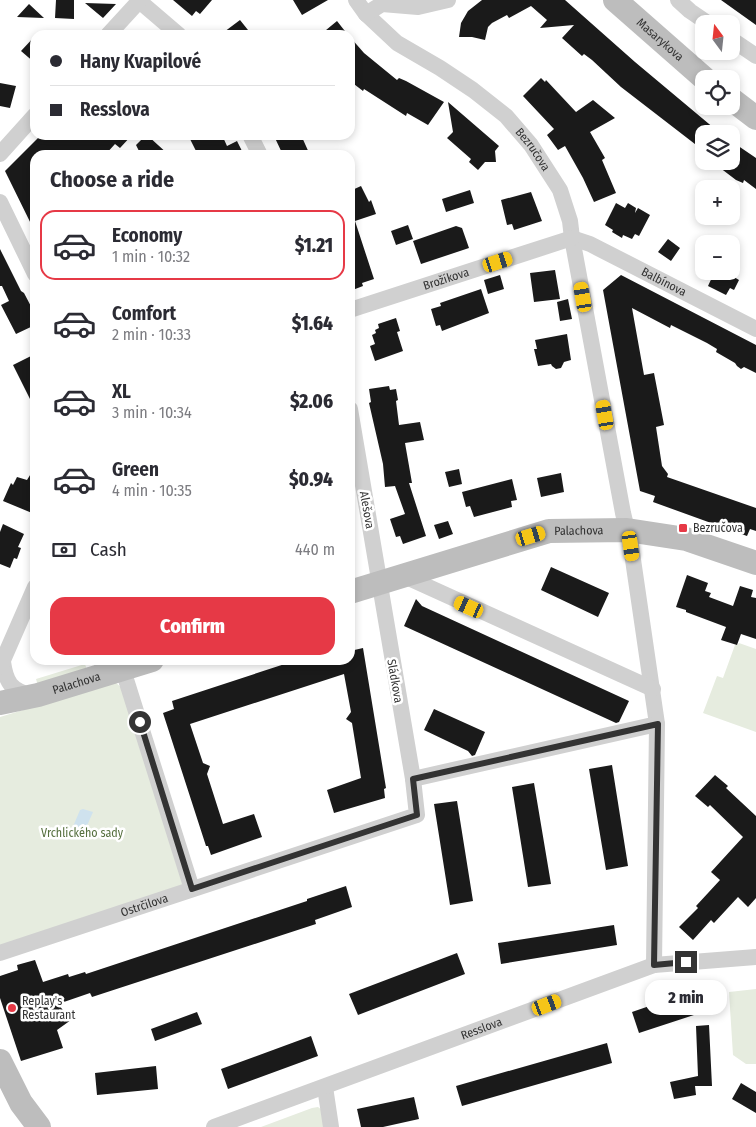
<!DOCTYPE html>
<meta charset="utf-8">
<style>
body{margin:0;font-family:"Fira Sans Condensed",sans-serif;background:#f2f2f3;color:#2b2b33;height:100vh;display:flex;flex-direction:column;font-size:19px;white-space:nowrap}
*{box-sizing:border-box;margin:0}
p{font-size:16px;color:#7c7c81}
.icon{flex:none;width:28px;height:28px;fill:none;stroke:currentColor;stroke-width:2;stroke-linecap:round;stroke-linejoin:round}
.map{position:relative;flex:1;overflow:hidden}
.drawer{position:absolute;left:30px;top:150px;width:325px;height:515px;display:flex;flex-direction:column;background:#fff;border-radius:15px;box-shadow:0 2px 8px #0003}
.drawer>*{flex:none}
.guide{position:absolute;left:30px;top:30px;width:325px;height:110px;border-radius:15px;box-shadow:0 2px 8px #0003;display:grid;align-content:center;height:110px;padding:0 20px;background:#fff}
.needle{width:32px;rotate:345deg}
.tools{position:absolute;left:695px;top:15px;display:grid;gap:10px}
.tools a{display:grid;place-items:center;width:45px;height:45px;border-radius:10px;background:#fff;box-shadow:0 2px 8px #0003;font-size:25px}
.end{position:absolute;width:22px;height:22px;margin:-11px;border:6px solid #333;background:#fff;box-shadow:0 0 0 2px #fff}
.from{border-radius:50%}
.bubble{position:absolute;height:35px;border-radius:15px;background:#fff;box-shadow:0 2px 8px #0003;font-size:16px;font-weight:800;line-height:35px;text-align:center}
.car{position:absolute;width:15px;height:30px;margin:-15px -8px;border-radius:6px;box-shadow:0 0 4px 1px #0007;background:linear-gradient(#f5c518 24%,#345 0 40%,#f5c518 0 76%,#345 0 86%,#f5c518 0)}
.guide b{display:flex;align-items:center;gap:18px;height:48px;font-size:19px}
.guide b+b{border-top:1px solid #e1e1e2}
.guide i{width:12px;height:12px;background:#2b2b33}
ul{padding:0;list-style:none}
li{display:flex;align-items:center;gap:15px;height:70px;margin:0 10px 8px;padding:0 10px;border:2px solid transparent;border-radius:15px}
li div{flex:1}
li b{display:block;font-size:19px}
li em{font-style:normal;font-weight:800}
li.selected{border-color:#e63946}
li>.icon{width:45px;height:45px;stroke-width:1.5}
h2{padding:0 20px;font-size:22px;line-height:60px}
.pay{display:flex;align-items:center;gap:12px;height:55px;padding:0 20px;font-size:19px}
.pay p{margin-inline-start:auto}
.button{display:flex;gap:10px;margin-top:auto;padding:10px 20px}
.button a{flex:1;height:58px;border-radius:15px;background:#e63946;color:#fff;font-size:20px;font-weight:800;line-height:58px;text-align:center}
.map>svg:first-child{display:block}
.green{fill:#e6ecdf}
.water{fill:#cfe2ee}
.building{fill:#1a1a1a}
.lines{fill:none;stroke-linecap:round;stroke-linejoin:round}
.street{stroke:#d0d0d0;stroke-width:16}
.secondary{stroke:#bdbdbd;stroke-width:24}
.route{stroke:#333;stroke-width:6}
.poi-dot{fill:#e63946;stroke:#fff;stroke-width:2}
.labels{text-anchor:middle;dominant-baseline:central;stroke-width:5;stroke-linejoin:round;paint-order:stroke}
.street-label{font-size:12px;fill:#333;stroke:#fff}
.poi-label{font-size:12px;fill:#333;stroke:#fff;text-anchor:start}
.park-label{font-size:12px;fill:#56703f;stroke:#fff}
</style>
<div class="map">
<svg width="756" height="1127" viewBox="0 0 756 1127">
<rect width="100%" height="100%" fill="#fff"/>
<!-- green -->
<path class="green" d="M739,643l17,6v83l-53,-19 14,-37 6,2 12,-33h2z
M85,664l2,6 -49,16 -2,-7z
M115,682l7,6 60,187v10l-182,62v-230z
M756,989v75h-10l-13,-9 -4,-63z
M318,1107l4,3 3,17h-64l51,-19z"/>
<!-- water -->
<path class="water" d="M83,809l10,3 -11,25 -10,-8 8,-19z"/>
<!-- building -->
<path class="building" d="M56,0h18v19l-19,-1z
M173,0h39l-12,14 -4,-3 -4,5z
M293,0h35l-26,15z
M482,0h83l70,62 86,72h-17v17l-83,-64 -29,-27 -8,-6 -2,2 -20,-18 12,-13 -34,3 7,-8 -16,-14 -22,12 -2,-3 -15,8 -4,4 -3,13 -13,-3h-13l2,-14 7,-12z
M721,0h35v25z
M85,3l31,1 -13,14z
M29,4l15,14 -27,-1z
M240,20l8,10 -7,5h-21z
M337,21l11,14h-28z
M35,36v27l-14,-12z
M350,37l14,16 33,27 2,-2 7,3 38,21 -16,23 -21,-12 -1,3 -42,-27 -1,2 -13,-10z
M541,78l4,4 1,-2 30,32 17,-12 22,18 -25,14 15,26 -3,2 14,33 -22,9 -11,-24 -18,-32 -7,4 -11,-15 7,-6 -31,-33z
M0,83l16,3 -6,22 -10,-2z
M448,102l51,44 -4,5 1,11h-11l-7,8 -9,-8 2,-3 -24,-21 6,-6z
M41,135h91l-12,13 -5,-4 -10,11h-70v77l-30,-61z
M146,135h1l22,20h-28l-5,-10z
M188,135h34l5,11 10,-5 7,14h-46z
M283,135h18l9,20h-27l-8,-17z
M731,141l25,17v31l-12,-9 -1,3 -7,-3 -25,-19h20z
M361,186l8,16 2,-2 5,14 -21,7 19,58 -12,4 1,3 -13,5v-100z
M470,190l4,13 -28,9 -4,-13z
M531,192l11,29 -28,9 -2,-6 -5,1 -6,-25z
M616,203l9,5 3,-5 8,5 -1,5 3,-5 12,7 -11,21 -4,-2 -3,5 -9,-4 -1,3 -10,-6 1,-2 -8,-5z
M408,225l5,14 -17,6 -5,-14z
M456,226l6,2 7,20 -48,16 -8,-23z
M668,239l12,9 -9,13 -13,-9z
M0,249l21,42 3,2 11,21v11l-19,9 -15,-29 8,-4 -7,-15h-2z
M555,270l5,29 -26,3 -4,-29z
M715,271h9l15,9 -5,10 -4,-2 -4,7 -18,-9z
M500,275l4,14 -16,5 -4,-14z
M621,275l135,70v28l-12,-6 -3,2 -4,-3 -2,-3 -19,-11 1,-3 -10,-6 -36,-18 -1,3 -38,-20 12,67 10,-2 10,52 -8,2 6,39 6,8 -1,3 89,31v23l-6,-2 -3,7 -94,-34 2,-6 -15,-5 -37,-201z
M481,289l8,24 -47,18 -2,-6 -4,1 -5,-17 10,-3 -1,-3z
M568,299l4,20 -12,2 -3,-19z
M396,318l4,13 -3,1 6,19 -28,10 -5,-15 5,-2 -3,-9 4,-2 -1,-3 4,-2 -1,-4z
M567,334l4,26 -7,2 -3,6 -5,1 -4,-3 -1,-2 -13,2 -4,-17h3l-2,-9z
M35,354v55l-22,-44z
M389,386l1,4 6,-1 2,11 -2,1 3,24 21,-3 4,18 -19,3 7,40h-3l17,53 -23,8 -3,-8 -4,1 -6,-18 15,-5 -10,-28 -10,1 -2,-23 -14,-61 2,-1 -2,-13z
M35,467v40l-3,6 -29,-12 8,-18 2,2 4,-8 10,3z
M459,469l3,15 -13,3 -4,-15z
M561,473l3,19 -23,5 -4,-19z
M512,479l5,21 -6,1 1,6 -38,10 -4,-11 -4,1 -4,-15z
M448,521l5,13 -14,5 -5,-14z
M3,524l21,10 -6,13 3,1 -4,11 -3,-1 -4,10 -10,-4v-32z
M551,567l58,26 -11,24 -57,-27z
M687,575l21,8 -3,8 6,2 -2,4 24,9 7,-20 13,4 -2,7 5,1v41l-15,-5 -4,11 -16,-5 5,-13 -40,-15v-2l-10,-3z
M416,599l6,7 207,95 -10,21 -3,1 -212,-97z
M363,648l23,140 -2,1 1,9 -51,15 -7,-23 34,-12 -9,-55 -6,-4 5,-7 -7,-38 -154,50 13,39 7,3 -3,8 16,50 31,-10 8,23 -51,18 -3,-9h-2l-43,-133 11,-4 -2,-8 125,-41h53v-9z
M434,709l51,23 -10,23 -3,1 -4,-5 -44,-21z
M612,765l16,101 -22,4 -17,-101z
M715,775l13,11 -2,2 30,28v82l-8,9 -10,-10 -24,26 -3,-3 -18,20 -14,-13 19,-19 -2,-2 24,-26 -9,-8 32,-35 -33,-32 -2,2 -13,-11z
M534,783l17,101 -23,3 -16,-100z
M457,801l16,100 -23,4 -16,-101z
M346,886l6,21 -37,13 1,4 -224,73 -2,-4 -32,11 13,16 -14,10 6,18 -42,13 -21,-63v-22l18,-6 -1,-5 18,-5 8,22 25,-8 1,3 16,-5 1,2 221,-73v-2z
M614,925l3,20 -116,19 -3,-21z
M457,953l8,21 -107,41 -9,-21z
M690,992l7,22 -58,19 -7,-21z
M197,1012l5,12 -47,17 -4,-12z
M709,1025l3,61h-17l1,9 -22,4 -4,-17 28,-6 -2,-50z
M311,1036l7,20 -90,33 -7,-20z
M607,1043l5,20 -150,43 -6,-20z
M156,1066l2,23 -61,6 -2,-22z
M741,1083l15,9v21l-24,-14z
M414,1097l5,22 -36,8h-22l-4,-18z"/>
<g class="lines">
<!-- street -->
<g class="street">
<path d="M138,0l41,35"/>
<path id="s1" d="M356,0l10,14 31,29 43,25 33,22 33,26 25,29 29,45 10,31 2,17 51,275 8,33 26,178 -3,241"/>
<path d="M678,0l12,11 19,13"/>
<path d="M366,14l16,-10 36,3 30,-7"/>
<path d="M108,35l32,-35"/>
<path d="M731,39l25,17"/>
<path d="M250,135l10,20"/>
<path d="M0,154l35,-39"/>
<path d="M0,202l35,72"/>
<path id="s2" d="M572,238l18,6 166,85"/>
<path id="s3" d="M350,310l222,-72"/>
<path d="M402,575l251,114"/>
<path d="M3,662c3,21 8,28 29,34"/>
<path d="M0,667l35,-80"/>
<path d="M123,670l69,219"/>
<path d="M413,779l244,-55"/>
<path id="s4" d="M0,953l417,-138 -4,-36 -63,-370"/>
<path d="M325,1087l6,40"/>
<path id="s5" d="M214,1127l440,-162 102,-8"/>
</g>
<!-- secondary -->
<g class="secondary">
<path id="s6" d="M615,0l90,79"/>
<path d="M731,99l25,19"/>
<path id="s7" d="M350,592l199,-61 78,-1 59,9 70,24"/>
<path id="s8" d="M0,703l38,-8 114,-35"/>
<path d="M0,1061l21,42 18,24"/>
</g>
</g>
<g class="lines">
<!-- route -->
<path class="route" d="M140,722l52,167 225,-74 -4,-36 245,-55 -4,241 32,-3"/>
</g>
<!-- markers -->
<g class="poi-dot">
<rect x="678" y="523" width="10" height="10" rx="2.5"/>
<circle cx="12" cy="1008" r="5"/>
</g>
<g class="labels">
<!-- street labels -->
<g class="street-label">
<text stroke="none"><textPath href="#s6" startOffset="60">Masarykova</textPath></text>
<text stroke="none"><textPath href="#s1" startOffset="234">Bezručova</textPath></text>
<text stroke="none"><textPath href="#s3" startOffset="101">Brožíkova</textPath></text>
<text stroke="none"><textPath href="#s2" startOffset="102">Balbínova</textPath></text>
<text transform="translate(367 510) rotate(80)">Alešova</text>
<text stroke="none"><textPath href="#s7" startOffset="238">Palachova</textPath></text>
<text transform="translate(395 681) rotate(80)">Sládkova</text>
<text stroke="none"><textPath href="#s8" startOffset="79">Palachova</textPath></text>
<text stroke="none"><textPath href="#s4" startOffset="152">Ostrčilova</textPath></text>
<text stroke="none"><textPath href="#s5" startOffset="285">Resslova</textPath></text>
</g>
<!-- poi labels -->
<g class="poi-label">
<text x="693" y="528">Bezručova</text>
<text x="22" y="1001">Replay's<tspan x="22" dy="14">Restaurant</tspan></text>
</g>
<!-- park labels -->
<g class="park-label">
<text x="82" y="833">Vrchlického sady</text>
</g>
</g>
</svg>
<div class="tools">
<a><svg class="needle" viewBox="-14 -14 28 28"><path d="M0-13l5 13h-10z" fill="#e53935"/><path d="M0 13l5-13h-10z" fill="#7c7c81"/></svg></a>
<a><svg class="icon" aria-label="locate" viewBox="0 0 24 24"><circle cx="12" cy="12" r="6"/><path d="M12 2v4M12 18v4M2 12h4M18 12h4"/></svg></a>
<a><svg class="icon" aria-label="layers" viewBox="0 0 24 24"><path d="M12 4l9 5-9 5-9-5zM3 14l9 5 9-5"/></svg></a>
<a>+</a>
<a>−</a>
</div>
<i class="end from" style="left:140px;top:722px"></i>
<i class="end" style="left:686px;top:962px"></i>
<div class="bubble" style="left:645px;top:980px;width:82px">2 min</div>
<i class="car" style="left:498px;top:262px;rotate:72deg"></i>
<i class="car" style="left:583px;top:297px;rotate:350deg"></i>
<i class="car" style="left:605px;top:415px;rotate:350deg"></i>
<i class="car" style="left:531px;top:536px;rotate:73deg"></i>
<i class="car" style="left:631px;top:546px;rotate:172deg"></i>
<i class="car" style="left:469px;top:607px;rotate:294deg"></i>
<i class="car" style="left:547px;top:1005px;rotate:69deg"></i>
<div class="guide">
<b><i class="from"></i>Hany Kvapilové</b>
<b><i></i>Resslova</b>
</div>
<section class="drawer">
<h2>Choose a ride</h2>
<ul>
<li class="selected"><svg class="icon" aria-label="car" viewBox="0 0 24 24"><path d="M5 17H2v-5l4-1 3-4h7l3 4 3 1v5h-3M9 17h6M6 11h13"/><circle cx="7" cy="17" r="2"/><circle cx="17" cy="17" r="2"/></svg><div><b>Economy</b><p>1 min · 10:32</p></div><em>$1.21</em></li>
<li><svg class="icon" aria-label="car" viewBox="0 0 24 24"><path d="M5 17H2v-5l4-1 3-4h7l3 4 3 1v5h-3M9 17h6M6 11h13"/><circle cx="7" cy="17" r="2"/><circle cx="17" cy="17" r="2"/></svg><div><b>Comfort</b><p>2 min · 10:33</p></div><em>$1.64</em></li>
<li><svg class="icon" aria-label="car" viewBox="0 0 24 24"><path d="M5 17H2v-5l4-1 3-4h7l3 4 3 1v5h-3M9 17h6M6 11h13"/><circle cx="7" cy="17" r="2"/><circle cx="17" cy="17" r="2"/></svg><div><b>XL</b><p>3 min · 10:34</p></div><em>$2.06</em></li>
<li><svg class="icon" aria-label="car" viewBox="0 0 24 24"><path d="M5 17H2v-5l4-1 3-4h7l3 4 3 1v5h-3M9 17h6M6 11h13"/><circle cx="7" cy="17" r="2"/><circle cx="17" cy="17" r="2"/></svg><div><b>Green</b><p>4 min · 10:35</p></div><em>$0.94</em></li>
</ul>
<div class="pay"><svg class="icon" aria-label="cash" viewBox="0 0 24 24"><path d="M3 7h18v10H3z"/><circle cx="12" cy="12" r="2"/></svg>Cash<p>440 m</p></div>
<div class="button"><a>Confirm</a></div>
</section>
</div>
